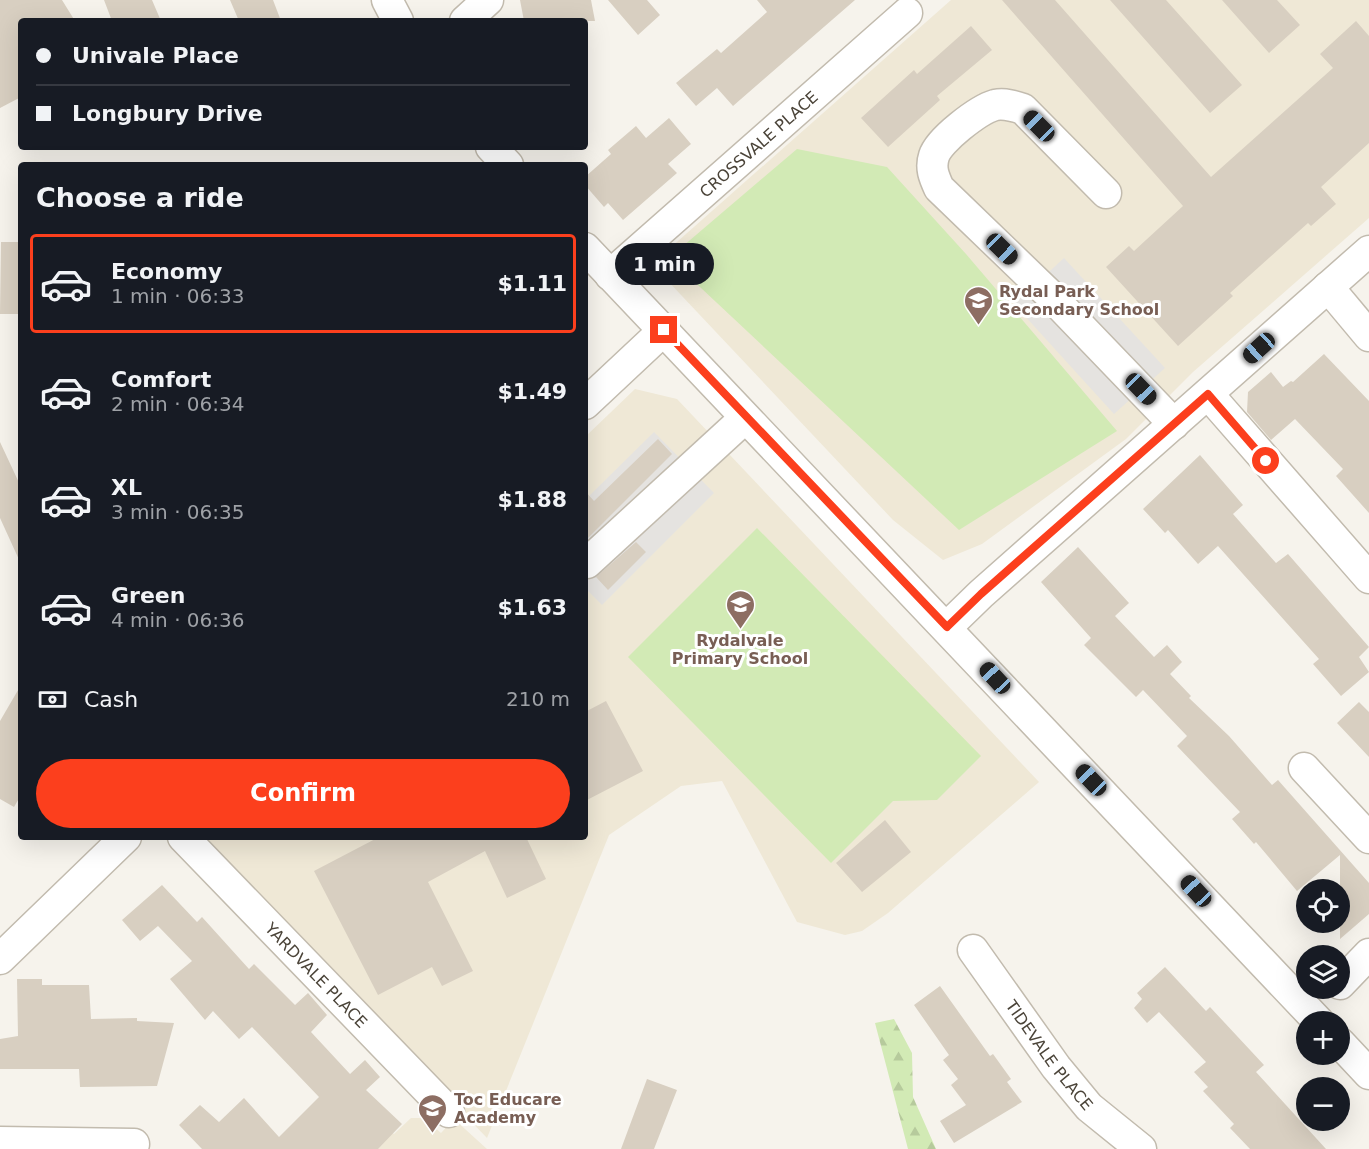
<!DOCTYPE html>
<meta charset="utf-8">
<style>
body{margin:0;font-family:"DejaVu Sans",sans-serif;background:#242831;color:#f1f3f6;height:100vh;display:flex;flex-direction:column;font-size:22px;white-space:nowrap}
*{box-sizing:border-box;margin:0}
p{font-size:20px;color:#9ea1a6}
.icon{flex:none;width:33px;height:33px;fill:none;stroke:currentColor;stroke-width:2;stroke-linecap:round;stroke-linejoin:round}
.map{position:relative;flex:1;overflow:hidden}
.side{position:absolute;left:18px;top:162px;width:570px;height:678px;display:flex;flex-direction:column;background:#171b24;border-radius:6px;box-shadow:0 6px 24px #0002}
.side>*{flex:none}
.guide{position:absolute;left:18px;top:18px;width:570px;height:132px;border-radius:6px;box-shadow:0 6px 24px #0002;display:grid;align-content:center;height:132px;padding:0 18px;background:#171b24}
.tools{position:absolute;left:1296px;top:879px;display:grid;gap:12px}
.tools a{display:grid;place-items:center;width:54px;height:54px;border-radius:50%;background:#171b24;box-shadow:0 6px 24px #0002;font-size:30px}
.end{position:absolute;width:27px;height:27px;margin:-14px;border:8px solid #fc3f1d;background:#fff;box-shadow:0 0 0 3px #fff}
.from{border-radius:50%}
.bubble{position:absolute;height:42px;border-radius:21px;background:#171b24;box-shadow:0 6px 24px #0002;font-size:20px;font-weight:700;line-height:42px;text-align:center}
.car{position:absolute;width:18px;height:36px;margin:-18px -9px;border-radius:8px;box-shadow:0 0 4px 2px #0007;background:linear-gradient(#222 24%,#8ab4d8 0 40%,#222 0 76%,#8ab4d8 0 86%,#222 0)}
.guide b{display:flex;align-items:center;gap:21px;height:57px;font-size:22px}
.guide b+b{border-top:2px solid #363941}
.guide i{width:15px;height:15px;background:#f1f3f6}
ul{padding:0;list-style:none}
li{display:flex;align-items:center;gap:18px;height:99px;margin:0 12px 9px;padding:0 6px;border:3px solid transparent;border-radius:6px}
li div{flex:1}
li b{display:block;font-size:22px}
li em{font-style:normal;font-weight:700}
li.on{border-color:#fc3f1d}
li>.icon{width:54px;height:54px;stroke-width:1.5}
h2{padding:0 18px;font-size:27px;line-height:72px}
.pay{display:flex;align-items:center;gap:15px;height:66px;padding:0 18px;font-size:22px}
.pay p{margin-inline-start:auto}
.action{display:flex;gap:12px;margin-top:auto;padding:12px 18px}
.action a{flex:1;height:69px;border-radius:36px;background:#fc3f1d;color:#fff;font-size:24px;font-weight:700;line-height:69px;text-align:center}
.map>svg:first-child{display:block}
.education{fill:#efe8d6}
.forest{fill:url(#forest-firs)}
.pitch{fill:#d2eab5}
.parking{fill:#e5e3e0}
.building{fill:#d8cfc1}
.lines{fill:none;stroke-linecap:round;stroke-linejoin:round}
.minor-casing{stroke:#c2bbae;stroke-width:33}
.minor{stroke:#fff;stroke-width:30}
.route{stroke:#fc3f1d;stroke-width:8}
.labels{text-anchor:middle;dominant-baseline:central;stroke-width:6;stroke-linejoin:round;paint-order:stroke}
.street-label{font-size:16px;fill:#4b4439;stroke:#fff}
.education-label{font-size:16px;font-weight:bold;fill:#785e54;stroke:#fff;text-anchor:start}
</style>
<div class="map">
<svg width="1369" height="1149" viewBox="0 0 1369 1149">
<defs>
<pattern id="forest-firs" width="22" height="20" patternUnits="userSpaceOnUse" patternTransform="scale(1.5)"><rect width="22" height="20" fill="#d2eab5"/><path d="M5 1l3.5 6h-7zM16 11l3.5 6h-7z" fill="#b6ca9c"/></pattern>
</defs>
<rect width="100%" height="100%" fill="#f6f3ec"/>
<!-- education -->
<path class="education" d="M951,0h418v218l-176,154 -67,67 -144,105 -39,16 -50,-40 -228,-242 4,-29z
M635,389l42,10 362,383 -151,131 -26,18 -17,4 -48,-13 -75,-141 -41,5 -72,49 -122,303 -287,-297v-4h385v-400z
M411,1118h13l17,15 13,-14 33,30h-147l41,-27 13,12z"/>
<!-- forest -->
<path class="forest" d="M894,1019l18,34 1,44 23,52h-28l-33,-126z"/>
<!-- pitch -->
<path class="pitch" d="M797,149l90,18 79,87 151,177 -158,99 -290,-272z
M757,528l224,228 -44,44 -44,1 -62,62 -203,-206z"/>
<!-- parking -->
<path class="parking" d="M1064,258l101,110 -51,46 -100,-110z
M654,432l60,61 -112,112 -17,-17v-88z"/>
<!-- building -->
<path class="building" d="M0,0h62l13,21h-54v76l-21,11z
M104,0h48l9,21h-49z
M230,0h43l8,21h-42z
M520,0h71l4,21h-71z
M608,0h39l13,15 -22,20z
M757,0h98l-122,106 -16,-18 -21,18 -20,-23 41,-34 4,4 46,-41z
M1002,0h53l156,177 122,-109 -13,-14 36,-33 13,15v107l-48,44 15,17 -25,22 -3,-3 -78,70 3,3 -55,50 -72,-79 23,-21 5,5 49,-45z
M1110,0h56l76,85 -32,28z
M1222,0h55l23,25 -31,28z
M971,26l21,24 -55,46 3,4 -52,47 -27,-29 53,-48 3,4z
M669,118l22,26 -23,20 9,9 -54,47 -15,-17 -4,4 -19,-22v-8l26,-23 -3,-4 28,-24 10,12z
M1,242h20v72h-21z
M1324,354l45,47v112l-33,-37 7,-7 -48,-50 -24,21 -24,-28 1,-20 23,-20 12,15 8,-6 2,1z
M658,439l14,15 -87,87v-50l9,10z
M0,442l21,45v77l-21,-46z
M1200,455l43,50 -10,9 43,49 12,-9 81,93 -10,10 10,15 -28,24 -28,-32 6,-5 -101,-113 -20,18 -30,-34 -3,3 -22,-24z
M636,542l10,10 -38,38 -12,-13z
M1078,547l51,56 -14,13 39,41 13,-12 15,17 -12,12 21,22 -2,2 40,38 43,49 6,-5 91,103v31l-29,25v-84l-43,36 -41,-49 -2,2 -22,-25 8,-7 -63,-66 10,-10 -44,-46 -7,7 -52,-52 7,-7 -50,-56z
M21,685v110l-7,12 -14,-8v-78z
M606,701l37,70 -58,30v-89z
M1359,702l10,10v45l-32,-34z
M885,820l26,32 -49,40 -26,-29z
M379,837h147l20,42 -39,19 -22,-47 -57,31 45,89 -31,15 -10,-19 -54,28 -64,-124z
M162,885l35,37 5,-5 47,52 5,-5 41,41 13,-12 19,22 -16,17 39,42 15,-14 15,17 -14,13 36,34 -24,25h-176l-23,-24 21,-20 19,17 25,-24 35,39 40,-40 -67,-70 -13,12 -26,-28 -8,9 -35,-41 22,-18 -34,-35 -18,15 -18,-21z
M1165,967l41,44 4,-4 54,58 -8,7 70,77h-76l-20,-21 4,-4 -31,-33 5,-4 -14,-15 12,-10 -47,-50 -12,11 -13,-15 8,-9 -5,-6z
M17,979h25v6h47l2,34 46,-1v3l37,2 -17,63 -77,1 -1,-18h-79v-30l18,-3z
M940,986l50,70 3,-2 18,25 -4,3 15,20 -68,41 -14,-22 26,-16 -15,-20 7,-6 -15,-19 6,-5 -35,-50z
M647,1079l30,11 -23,59h-33z"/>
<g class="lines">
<defs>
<g id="minor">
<path d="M387,0l11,21"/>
<path d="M465,21l23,-21"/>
<path d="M491,147l17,18"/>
<path d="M1106,193l-83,-84c-9,-3 -18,-6 -28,-4 -17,5 -56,35 -61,51 -4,12 0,21 5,32l110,106 125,130"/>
<path d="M585,248l734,774"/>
<path id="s1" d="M610,275l297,-262"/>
<path d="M1328,287l41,49"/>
<path d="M1208,394l161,184"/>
<path d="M585,404l79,-74"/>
<path d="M587,563l158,-145"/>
<path d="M947,627l34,-33 388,-343"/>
<path d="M1304,768l65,70"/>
<path id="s2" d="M183,837l266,275"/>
<path id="s3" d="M973,950l83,117 33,40 52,42"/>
<path d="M0,959l126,-122"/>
<path d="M1340,984l29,-30"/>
<path d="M1340,1043l29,31"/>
<path d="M0,1142l134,2"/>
</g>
</defs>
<!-- minor casing -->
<use href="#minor" class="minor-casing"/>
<!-- minor -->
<use href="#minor" class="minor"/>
</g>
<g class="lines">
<!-- route -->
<path class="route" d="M664,330l283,297 34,-33 227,-200 58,67"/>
</g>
<!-- icons -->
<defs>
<symbol id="school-pin" viewBox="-11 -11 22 30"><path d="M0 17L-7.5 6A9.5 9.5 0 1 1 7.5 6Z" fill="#8d6e63" stroke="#fff"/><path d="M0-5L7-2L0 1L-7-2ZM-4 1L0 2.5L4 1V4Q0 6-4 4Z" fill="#fff"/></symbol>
</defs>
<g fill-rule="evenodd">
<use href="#school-pin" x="962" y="284" width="33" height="45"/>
<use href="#school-pin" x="724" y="588" width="33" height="45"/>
<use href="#school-pin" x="416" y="1092" width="33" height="45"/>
</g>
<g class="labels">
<!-- street labels -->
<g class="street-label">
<text stroke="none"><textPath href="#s1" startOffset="198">CROSSVALE PLACE</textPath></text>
<text stroke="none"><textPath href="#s2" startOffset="192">YARDVALE PLACE</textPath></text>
<text stroke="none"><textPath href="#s3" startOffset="130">TIDEVALE PLACE</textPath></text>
</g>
<!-- education labels -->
<g class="education-label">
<text x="999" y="291">Rydal Park<tspan x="999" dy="18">Secondary School</tspan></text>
<text x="740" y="640" text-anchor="middle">Rydalvale<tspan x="740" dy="18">Primary School</tspan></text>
<text x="454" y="1099">Toc Educare<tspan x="454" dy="18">Academy</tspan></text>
</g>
</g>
</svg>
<div class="tools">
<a><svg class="icon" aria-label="locate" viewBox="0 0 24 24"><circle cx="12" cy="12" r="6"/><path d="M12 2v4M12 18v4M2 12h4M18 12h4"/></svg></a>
<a><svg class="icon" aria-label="layers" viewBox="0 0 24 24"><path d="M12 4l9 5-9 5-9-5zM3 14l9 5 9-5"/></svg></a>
<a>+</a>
<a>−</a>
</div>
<i class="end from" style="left:1266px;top:461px"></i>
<i class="end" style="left:664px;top:330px"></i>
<div class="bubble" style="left:615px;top:243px;width:99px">1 min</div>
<i class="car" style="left:1039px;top:126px;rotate:315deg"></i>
<i class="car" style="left:1002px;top:249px;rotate:134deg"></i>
<i class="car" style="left:1259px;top:348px;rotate:228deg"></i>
<i class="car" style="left:1141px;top:389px;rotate:136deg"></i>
<i class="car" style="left:995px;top:678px;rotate:317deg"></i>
<i class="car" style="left:1091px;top:780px;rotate:316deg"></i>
<i class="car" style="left:1196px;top:891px;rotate:317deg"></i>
<div class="guide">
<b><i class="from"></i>Univale Place</b>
<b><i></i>Longbury Drive</b>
</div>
<section class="side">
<h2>Choose a ride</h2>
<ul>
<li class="on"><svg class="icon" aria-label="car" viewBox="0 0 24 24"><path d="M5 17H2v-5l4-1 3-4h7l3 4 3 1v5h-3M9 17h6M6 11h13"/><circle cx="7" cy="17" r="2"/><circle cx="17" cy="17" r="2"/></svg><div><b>Economy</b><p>1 min · 06:33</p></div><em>$1.11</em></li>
<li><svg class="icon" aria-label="car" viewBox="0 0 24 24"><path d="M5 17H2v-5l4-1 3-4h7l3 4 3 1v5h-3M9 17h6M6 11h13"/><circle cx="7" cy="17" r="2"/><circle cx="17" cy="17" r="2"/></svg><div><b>Comfort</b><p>2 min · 06:34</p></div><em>$1.49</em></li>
<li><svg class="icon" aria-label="car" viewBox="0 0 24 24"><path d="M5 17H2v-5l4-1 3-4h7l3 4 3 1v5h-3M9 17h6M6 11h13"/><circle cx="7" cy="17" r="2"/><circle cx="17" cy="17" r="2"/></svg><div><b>XL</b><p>3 min · 06:35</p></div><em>$1.88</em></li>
<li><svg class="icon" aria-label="car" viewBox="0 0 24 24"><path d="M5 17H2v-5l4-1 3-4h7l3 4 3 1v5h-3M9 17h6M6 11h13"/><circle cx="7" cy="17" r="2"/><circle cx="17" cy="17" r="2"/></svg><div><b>Green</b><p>4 min · 06:36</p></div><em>$1.63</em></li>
</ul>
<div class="pay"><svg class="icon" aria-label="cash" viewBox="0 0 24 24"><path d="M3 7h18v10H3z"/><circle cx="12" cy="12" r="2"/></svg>Cash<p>210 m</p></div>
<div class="action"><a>Confirm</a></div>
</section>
</div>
